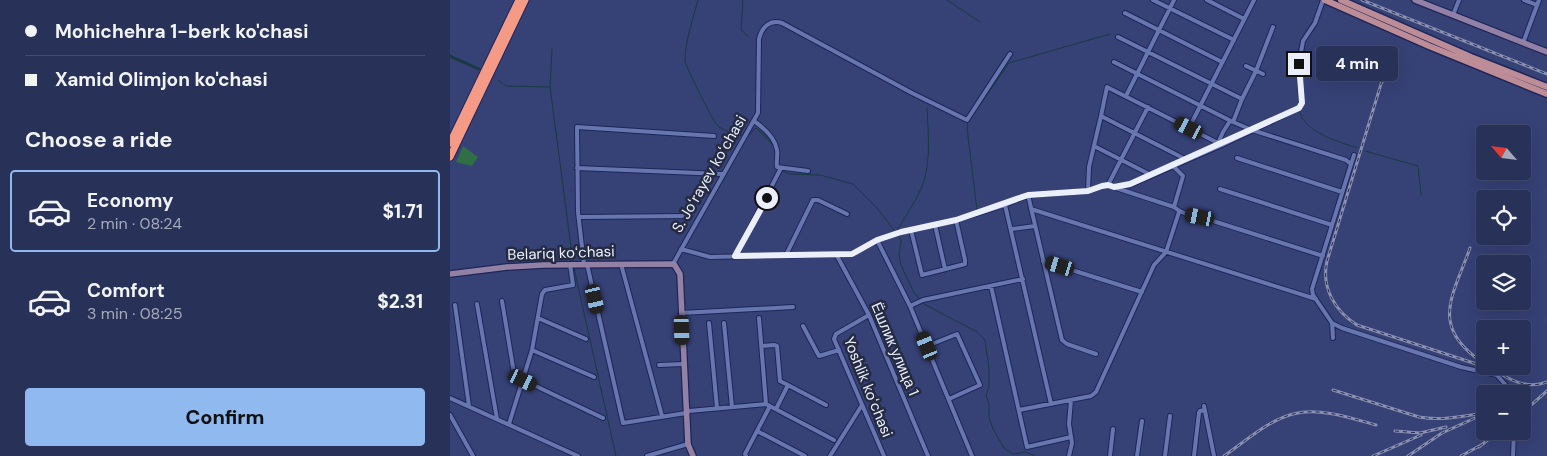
<!DOCTYPE html>
<meta charset="utf-8">
<style>
body{margin:0;font-family:"DM Sans",sans-serif;background:#343d61;color:#f1f3f6;height:100vh;display:flex;flex-direction:column;font-size:19px;white-space:nowrap}
*{box-sizing:border-box;margin:0}
p{font-size:16px;color:#a5a9ba}
.icon{flex:none;width:28px;height:28px;fill:none;stroke:currentColor;stroke-width:2;stroke-linecap:round;stroke-linejoin:round}
.map{position:relative;flex:1;overflow:hidden}
.side{display:flex;flex-direction:column;background:#283158;width:450px}
.side>*{flex:none}
.top-card{display:grid;align-content:center;height:110px;padding:0 25px;background:#283158}
.needle{width:32px;rotate:298deg}
.tools{position:absolute;left:1026px;top:125px;display:grid;gap:10px}
.tools a{display:grid;place-items:center;width:55px;height:55px;border-radius:5px;background:#283158;box-shadow:0 5px 20px #0002,0 0 0 1px #444c6e;font-size:25px}
.end{position:absolute;width:22px;height:22px;margin:-11px;border:6px solid #ebeffc;background:#111;box-shadow:0 0 0 2px #111}
.from{border-radius:50%}
.bubble{position:absolute;height:35px;border-radius:5px;background:#283158;box-shadow:0 5px 20px #0002,0 0 0 1px #444c6e;font-size:16px;font-weight:800;line-height:35px;text-align:center}
.car{position:absolute;width:15px;height:30px;margin:-15px -8px;border-radius:6px;box-shadow:0 0 4px 1px #0007;background:linear-gradient(#222 24%,#8ab4d8 0 40%,#222 0 76%,#8ab4d8 0 86%,#222 0)}
.top-card b{display:flex;align-items:center;gap:18px;height:48px;font-size:19px}
.top-card b+b{border-top:1px solid #444c6e}
.top-card i{width:12px;height:12px;background:#f1f3f6}
ul{padding:0;list-style:none}
li{display:flex;align-items:center;gap:15px;height:82px;margin:0 10px 8px;padding:0 15px;border:2px solid transparent;border-radius:5px}
li div{flex:1}
li b{display:block;font-size:19px}
li em{font-style:normal;font-weight:800}
li.active{border-color:#90b9f0}
li>.icon{width:45px;height:45px;stroke-width:1.5}
h2{padding:0 25px;font-size:22px;line-height:60px}
.primary-button{display:flex;gap:10px;margin-top:auto;padding:10px 25px}
.primary-button a{flex:1;height:58px;border-radius:5px;background:#90b9f0;color:#111;font-size:20px;font-weight:800;line-height:58px;text-align:center}
main{display:flex;flex:1;min-height:0}
.map>svg:first-child{display:block}
.green{fill:#306e45}
.lines{fill:none;stroke-linecap:round;stroke-linejoin:round}
.stream{stroke:#183a41;stroke-width:1}
.canal{stroke:#183a41;stroke-width:3}
.street-casing{stroke:#1e2659;stroke-width:6}
.secondary-casing{stroke:#1e2659;stroke-width:8}
.primary-casing{stroke:#1e2659;stroke-width:9}
.highway-casing{stroke:#1e2659;stroke-width:9}
.street{stroke:#6876b0;stroke-width:4}
.secondary{stroke:#9281a4;stroke-width:5.5}
.primary{stroke:#bc8c97;stroke-width:6}
.highway{stroke:#f49a87;stroke-width:7}
.rail-casing{stroke:#8990b3;stroke-width:3}
.rail{stroke:#252b43;stroke-width:1;stroke-dasharray:4;stroke-linecap:butt}
.route{stroke:#ebeffc;stroke-width:6}
.labels{text-anchor:middle;dominant-baseline:central;stroke-width:5;stroke-linejoin:round;paint-order:stroke}
.street-label{font-size:15px;fill:#ebeffc;stroke:#252b43}
</style>
<main>
<section class="side">
<div class="top-card">
<b><i class="from"></i>Mohichehra 1-berk ko'chasi</b>
<b><i></i>Xamid Olimjon ko'chasi</b>
</div>
<h2>Choose a ride</h2>
<ul>
<li class="active"><svg class="icon" aria-label="car" viewBox="0 0 24 24"><path d="M5 17H2v-5l4-1 3-4h7l3 4 3 1v5h-3M9 17h6M6 11h13"/><circle cx="7" cy="17" r="2"/><circle cx="17" cy="17" r="2"/></svg><div><b>Economy</b><p>2 min · 08:24</p></div><em>$1.71</em></li>
<li><svg class="icon" aria-label="car" viewBox="0 0 24 24"><path d="M5 17H2v-5l4-1 3-4h7l3 4 3 1v5h-3M9 17h6M6 11h13"/><circle cx="7" cy="17" r="2"/><circle cx="17" cy="17" r="2"/></svg><div><b>Comfort</b><p>3 min · 08:25</p></div><em>$2.31</em></li>
</ul>
<div class="primary-button"><a>Confirm</a></div>
</section>
<div class="map">
<svg width="1097" height="456" viewBox="0 0 1097 456">
<rect width="100%" height="100%" fill="#364176"/>
<!-- green -->
<path class="green" d="M13,146l15,11 -6,9 -16,-4z"/>
<g class="lines">
<!-- stream -->
<path class="stream" d="M248,0c-5,19 -13,41 -13,61 1,6 28,61 33,65 7,6 21,8 29,11l9,-9 18,18 2,8
M293,0l-2,30 7,6
M497,0l33,22
M102,49l-2,38 23,175
M48,80l8,6 44,1
M847,81l2,24
M849,109c4,24 39,32 58,39
M525,112l34,-49 101,-29
M518,121l-1,7 10,82
M915,151l53,15 3,29
M332,171l7,3 31,1 33,9 25,25 22,29 1,4 -2,13 2,10 13,28 10,11 53,28 8,8 4,29v18l-3,8 3,9v13l4,12 11,19 9,6 13,-2 9,4
M446,232c9,-15 23,-35 28,-51 7,-24 4,-49 3,-73
M124,268l42,188"/>
<!-- canal -->
<path class="canal" d="M0,56l29,13"/>
<defs>
<path id="street" d="M703,0l81,40
M757,0l37,19
M1074,0l13,5
M675,13l97,49
M1003,15l6,-15
M668,37l124,62 14,-28 17,-44
M1073,43l16,-43
M664,62l119,60 19,8 94,30 5,4
M796,66l17,8
M676,96l48,-96
M651,116l6,-29 115,58
M304,121c10,7 21,17 23,29 1,6 -1,12 0,17l31,4
M783,122l9,-23
M739,128l65,-128
M768,143l5,-11 7,-11
M644,146l57,29
M787,158l105,34
M723,166l10,10 -9,31
M127,168l145,6
M658,185l40,-78
M666,188l58,19c10,9 24,9 36,13 38,12 75,24 113,36
M770,189l112,36
M638,191l1,-24 12,-51 86,44
M578,195l34,145 5,4 29,10
M555,205l46,199
M581,209l285,90
M129,217l109,-1
M485,225l10,44
M562,229l23,-3
M461,230l11,45 43,-11v-4l-9,-40
M427,240l33,66 62,150
M231,249l29,8 142,-3 25,-14 24,-8 55,-12 49,-15 23,-10 60,-4 14,-5 6,-1 6,2 16,-2 92,-40 77,-37 3,-5 -3,-39 4,-23 12,-18 8,-23
M386,254l33,61 59,141
M336,255l27,-55h5l29,14
M285,257l46,-89
M593,261l99,31
M134,264l-6,-52 -1,-85 137,9
M137,264l36,159 63,-10 3,-2 77,-7 -7,-86
M171,264l41,152
M223,264l85,-151 1,-74c3,-12 11,-20 23,-16l130,70 55,27 43,-66
M541,286l36,161 44,-10
M52,301l13,78 8,1 80,38
M27,304l20,115
M5,305l14,101
M460,306l13,-6 100,-21
M231,313l112,-6
M419,315l-33,19 -2,5 50,117
M88,318l48,21
M259,323l8,85
M274,323l8,84
M882,323l10,5 119,39 36,8 12,14 2,5
M353,326l16,30 20,-6
M883,338l-1,-15 -19,-28 -1,-6 42,-134
M311,346l13,-1 3,1 3,35 8,4
M477,346l30,-12 23,51 -31,14
M82,350l62,27
M209,365l24,-1
M0,398l128,58
M316,404l68,36
M754,406l10,50
M326,409l12,-24 38,20
M569,410l72,-14 5,-4 58,-127 12,-13 13,-40
M0,415l23,41
M59,424l23,-74 10,-56 3,-4 28,-5 -3,-21
M307,431l48,25
M197,456l41,-12
M296,456l-1,-2 25,-48
M380,456l32,-51
M619,456l3,-13 -3,-19 2,-24
M660,456l3,-27
M687,456l5,-35
M715,456l5,-40
M744,456l5,-43 1,-2 5,-1
M1063,456l1,-25"/>
<path id="secondary" d="M965,0l132,52
M0,274l57,-7 36,-2 131,-1 6,10 8,170 5,12"/>
<path id="primary" d="M875,0l104,46 118,48
M891,0l130,57 76,30"/>
<path id="highway" d="M0,143l69,-143
M0,157l75,-157"/>
</defs>
<!-- street casing -->
<use href="#street" class="street-casing"/>
<!-- secondary casing -->
<use href="#secondary" class="secondary-casing"/>
<!-- primary casing -->
<use href="#primary" class="primary-casing"/>
<!-- highway casing -->
<use href="#highway" class="highway-casing"/>
<!-- street -->
<use href="#street" class="street"/>
<!-- secondary -->
<use href="#secondary" class="secondary"/>
<!-- primary -->
<use href="#primary" class="primary"/>
<!-- highway -->
<use href="#highway" class="highway"/>
<defs>
<path id="rail" d="M912,0l185,74
M946,62l-6,6 -9,16 -54,177c-6,27 8,50 30,64l138,45
M1020,248c-17,48 -41,78 12,114
M1041,368c17,11 35,22 56,14
M883,390l86,27c22,4 44,-1 66,-4
M1072,413l25,-22
M945,431l25,2 26,-6
M1029,447l20,-16
M774,456c22,-15 43,-35 69,-42 26,-7 58,4 83,11
M923,456l48,-21
M958,456l34,-23 33,-15
M1011,456l22,-12"/>
</defs>
<!-- rail casing -->
<use href="#rail" class="rail-casing"/>
<!-- rail -->
<use href="#rail" class="rail"/>
</g>
<g class="lines">
<!-- route -->
<path class="route" d="M317,198l-32,58 117,-2 25,-14 24,-8 55,-12 72,-25 60,-4 14,-5 6,-1 6,2 16,-3 169,-76 3,-5 -3,-39"/>
</g>
<g class="labels">
<!-- street labels -->
<g class="street-label">
<text transform="translate(259 174) rotate(-60)">S. Joʻrayev koʻchasi</text>
<text transform="translate(111 253) rotate(-2)">Belariq koʻchasi</text>
<text transform="translate(445 349) rotate(67)">Ёшлик улица 1</text>
<text transform="translate(418 387) rotate(68)">Yoshlik koʻchasi</text>
</g>
</g>
</svg>
<div class="tools">
<a><svg class="needle" viewBox="-14 -14 28 28"><path d="M0-13l5 13h-10z" fill="#e53935"/><path d="M0 13l5-13h-10z" fill="#a5a9ba"/></svg></a>
<a><svg class="icon" aria-label="locate" viewBox="0 0 24 24"><circle cx="12" cy="12" r="6"/><path d="M12 2v4M12 18v4M2 12h4M18 12h4"/></svg></a>
<a><svg class="icon" aria-label="layers" viewBox="0 0 24 24"><path d="M12 4l9 5-9 5-9-5zM3 14l9 5 9-5"/></svg></a>
<a>+</a>
<a>−</a>
</div>
<i class="end from" style="left:317px;top:198px"></i>
<i class="end" style="left:849px;top:64px"></i>
<div class="bubble" style="left:866px;top:46px;width:82px">4 min</div>
<i class="car" style="left:739px;top:128px;rotate:297deg"></i>
<i class="car" style="left:750px;top:217px;rotate:281deg"></i>
<i class="car" style="left:610px;top:266px;rotate:287deg"></i>
<i class="car" style="left:145px;top:299px;rotate:167deg"></i>
<i class="car" style="left:232px;top:330px;rotate:178deg"></i>
<i class="car" style="left:477px;top:346px;rotate:337deg"></i>
<i class="car" style="left:73px;top:380px;rotate:116deg"></i>
</div>
</main>
